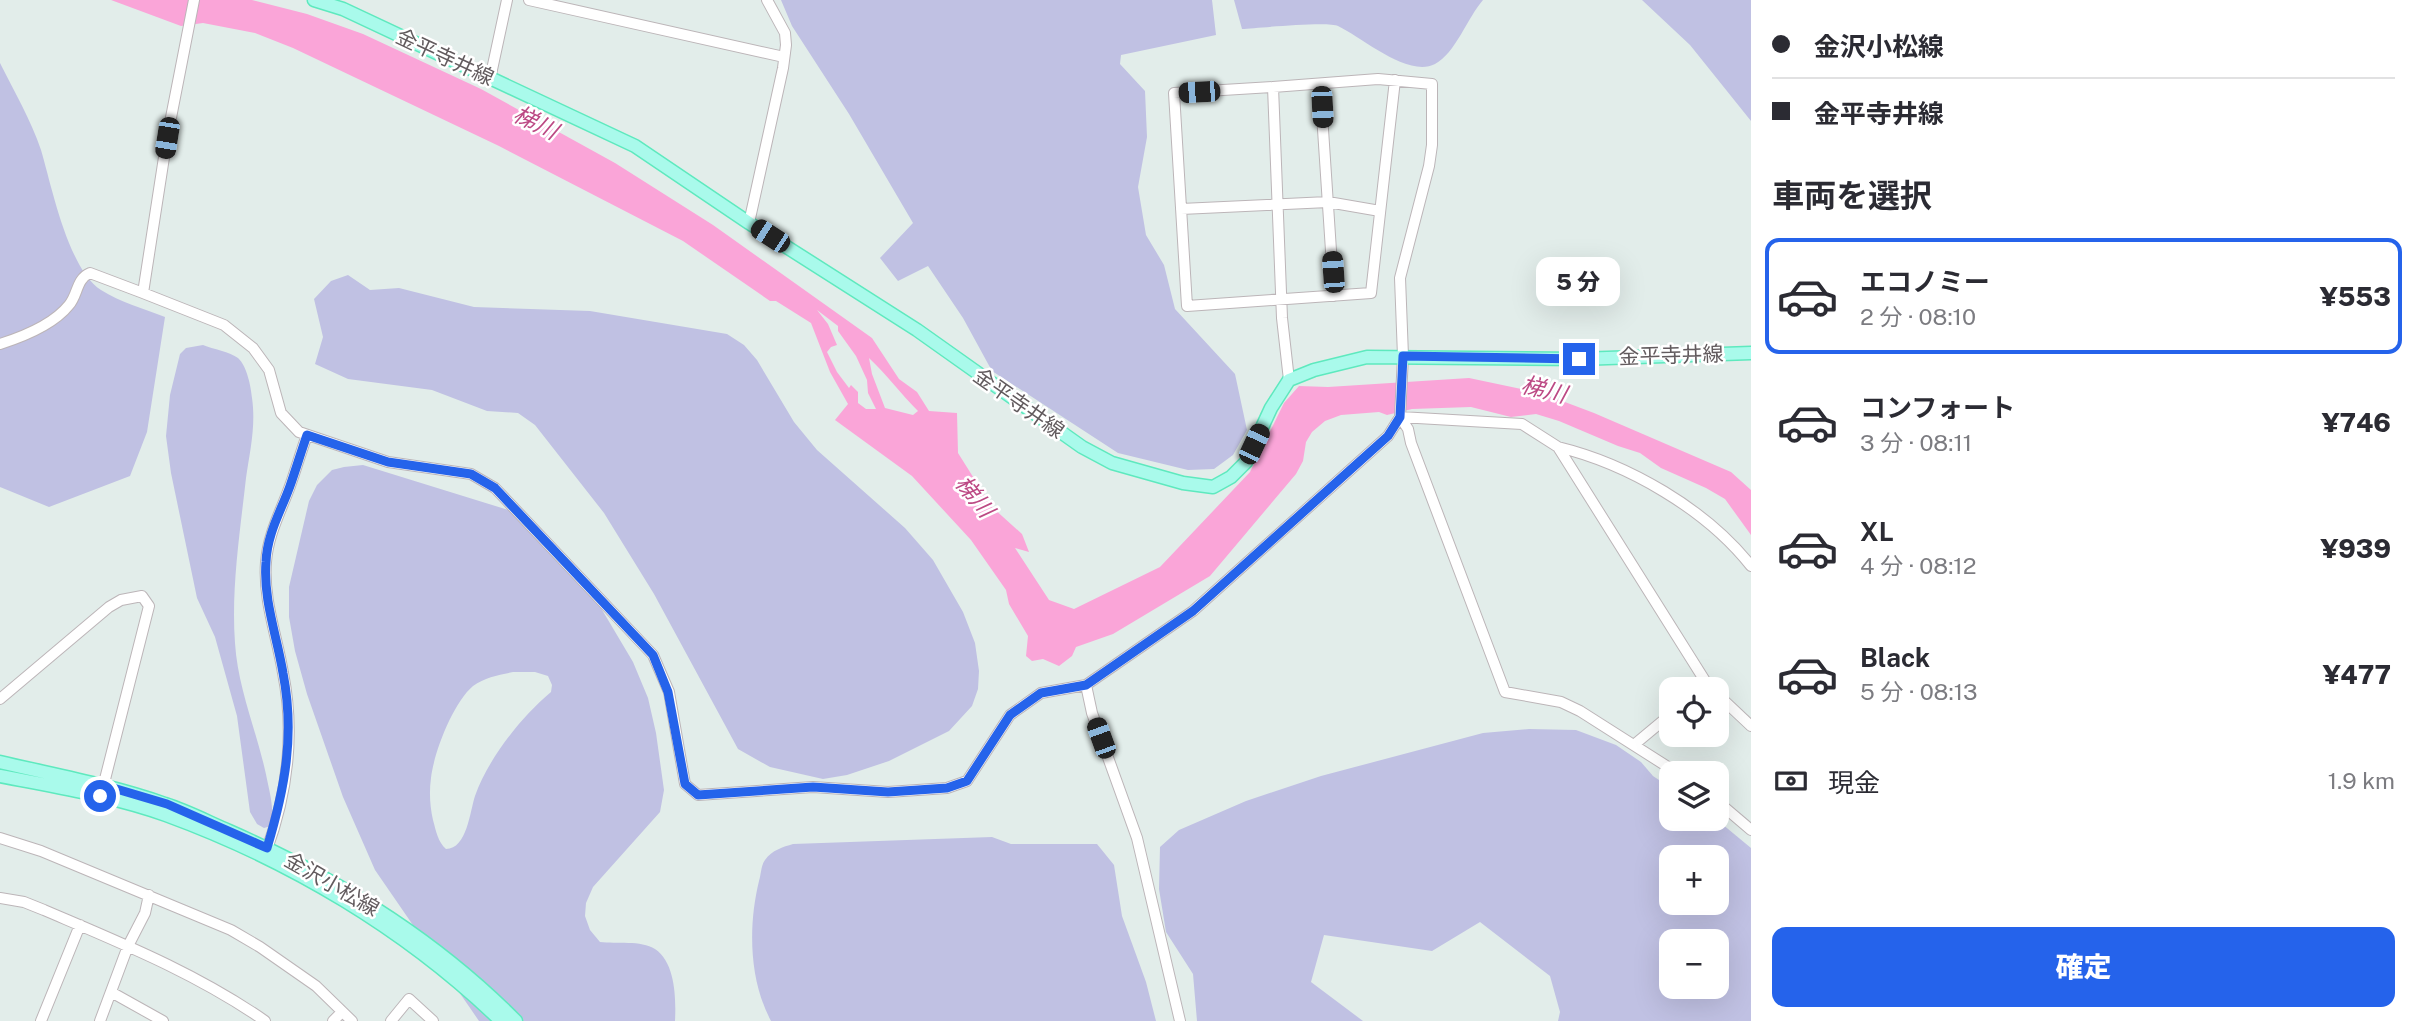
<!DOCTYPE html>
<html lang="ja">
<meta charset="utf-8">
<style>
body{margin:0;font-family:"Public Sans","Noto Sans JP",sans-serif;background:#f7f7f7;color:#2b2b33;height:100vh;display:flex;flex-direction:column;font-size:26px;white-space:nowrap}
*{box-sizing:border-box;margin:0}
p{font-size:23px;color:#7c7c81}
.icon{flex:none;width:38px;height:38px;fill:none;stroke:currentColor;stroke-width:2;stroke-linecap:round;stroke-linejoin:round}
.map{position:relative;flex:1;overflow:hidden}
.details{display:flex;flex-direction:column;background:#fff;width:665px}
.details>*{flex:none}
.hud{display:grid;align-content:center;height:154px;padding:0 21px;background:#fff}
.controls{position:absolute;left:1659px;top:677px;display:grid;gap:14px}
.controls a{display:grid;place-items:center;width:70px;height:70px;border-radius:14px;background:#fff;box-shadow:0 7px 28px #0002;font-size:35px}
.end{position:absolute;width:32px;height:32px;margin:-16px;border:9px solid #2563eb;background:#fff;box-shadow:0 0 0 4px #fff}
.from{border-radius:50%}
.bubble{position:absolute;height:49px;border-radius:14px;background:#fff;box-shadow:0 7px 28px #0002;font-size:23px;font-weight:800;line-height:49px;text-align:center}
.car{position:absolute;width:21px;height:42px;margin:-21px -10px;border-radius:9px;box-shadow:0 0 5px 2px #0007;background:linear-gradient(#222 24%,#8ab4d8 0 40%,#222 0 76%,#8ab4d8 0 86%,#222 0)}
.hud b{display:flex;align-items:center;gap:24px;height:66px;font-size:26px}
.hud b+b{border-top:2px solid #e1e1e2}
.hud i{width:18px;height:18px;background:#2b2b33}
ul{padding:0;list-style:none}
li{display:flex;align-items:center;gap:21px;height:116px;margin:0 14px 10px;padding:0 7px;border:4px solid transparent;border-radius:14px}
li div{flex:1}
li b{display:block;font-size:26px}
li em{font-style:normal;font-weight:800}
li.current{border-color:#2563eb}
li>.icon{width:63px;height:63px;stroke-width:1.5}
h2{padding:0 21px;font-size:32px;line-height:84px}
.pay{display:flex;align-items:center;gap:18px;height:77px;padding:0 21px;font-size:26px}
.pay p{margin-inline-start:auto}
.button{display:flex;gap:14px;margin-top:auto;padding:14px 21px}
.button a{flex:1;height:80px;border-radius:14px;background:#2563eb;color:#fff;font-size:28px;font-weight:800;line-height:80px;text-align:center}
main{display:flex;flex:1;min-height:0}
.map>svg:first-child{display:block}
.green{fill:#c0c1e3;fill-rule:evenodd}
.water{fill:#faa5d8;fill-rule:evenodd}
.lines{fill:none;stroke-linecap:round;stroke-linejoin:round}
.minor-casing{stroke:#bcb5b8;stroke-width:12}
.major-casing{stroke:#5ee9be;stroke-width:15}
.minor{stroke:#fff;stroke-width:10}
.major{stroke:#a9faeb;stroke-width:12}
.route{stroke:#2563eb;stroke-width:9}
.labels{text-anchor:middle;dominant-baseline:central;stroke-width:5;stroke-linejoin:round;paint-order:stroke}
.street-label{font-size:21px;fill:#625b5e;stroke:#fff}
.water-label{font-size:23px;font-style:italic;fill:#bc4984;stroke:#fff}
</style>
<main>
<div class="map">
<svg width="1751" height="1021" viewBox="0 0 1751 1021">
<rect width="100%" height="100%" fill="#e2edea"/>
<!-- green -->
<path class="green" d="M781,0h431l4,35 -95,20 -1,9 25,27 2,46 -9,50 8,48 18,30 11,44 60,65 12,56 -14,25 -19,14 -26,1 -70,-17 -126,-82 -29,-53 -35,-52 -30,15 -18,-23 33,-35 -64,-109 -57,-88z
M1234,0h249c-15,17 -28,54 -48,64 -27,14 -72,-26 -97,-38 -10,-5 -80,2 -96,3z
M1642,0h109v121l-61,-76z
M0,63c14,28 31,57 41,87 11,37 27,119 60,140 19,12 43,19 64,27l-18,115 -17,44 -81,31 -49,-20z
M348,275l22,15 29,-2 75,19 116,4 137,23 17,11 13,15 37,62 23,28 88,78 28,32 30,52 12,31 4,28 -1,18 -6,17 -23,25 -60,30 -42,14 -24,4 -53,-12 -32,-18 -84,-155 -50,-81 -69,-88 -17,-12 -31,-2 -55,-21 -84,-11 -33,-15 8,-27 -9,-38 17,-18z
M203,345c10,4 27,7 35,13 9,8 13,29 14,40 4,28 -2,53 -6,80 -6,54 -15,111 -11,165 3,48 24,93 33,141 3,14 6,27 3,42l-7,2 -7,-4 -7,-12 -13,-96 -22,-79 -18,-39 -26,-125 -5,-37 4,-41 10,-41 6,-6z
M363,465l155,48 31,24 49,66 35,59 15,36 8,35 8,57 -4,22 -67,75 -7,16 -1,13 5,14 10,12c16,2 41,-2 55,7 21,14 21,51 20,72h-196l-104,-151 -32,-73 -36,-103 -12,-43 -6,-34v-30l20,-86 8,-16 15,-15 12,-3zM513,672h22l13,4 4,9 -1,7c-30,25 -63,67 -76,104 -5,15 -8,53 -29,53 -8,-7 -10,-18 -13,-29 -3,-13 -4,-28 -2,-42 3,-26 22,-75 42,-92 12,-9 26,-11 40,-14z
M1529,729l47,1 40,15 25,17 12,14 18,12v31h45l35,29v173h-193l2,-9 -10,-36 -70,-54 -48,29 -108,-16 -13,47 52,39h-166l-4,-47 -27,-42 -7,-43 1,-42 19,-17 67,-29 75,-25 162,-43zM1671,858h46v45h-46zM1671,942h46v45h-46z
M992,837l19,7h86l17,21 8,51 24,66 10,39h-385c-22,-41 -23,-95 -12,-140 2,-6 2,-16 6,-21 7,-10 18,-13 28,-16z"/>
<!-- water -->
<path class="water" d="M111,0h141l55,14 56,20 118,55 134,74 98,62 159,113 27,41 18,13 12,19 28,2 1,40 34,54 30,27 7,18 -14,-4 34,52 25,9 86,-42 90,-95 34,-69 15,-17 29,1 141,-9 72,15 53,20 137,59 20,18v45l-26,-36 -19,-11 -45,-20 -21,-15 -22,-7 -59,-25 -23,-7 -25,3 -40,-10 -59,2 -25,6 -8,-3 -38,3 -16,6 -13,11 -6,10 -3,19 -7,13 -86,102 -97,58 -37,13 -4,9 -13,10 -16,-7 -11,2 -6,-5 2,-20 -19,-32 -3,-14 -35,-50 -59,-64 -77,-56 13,-16 -18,-32 -19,-49 -35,-22h-6l-87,-60 -184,-95 -206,-98 -38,-15 -52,-10 -22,3zM817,310l21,16v5l18,25 11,24 1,13 8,16h-10l-8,-6v-11l-7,-7 -2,3 -12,-16 -10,-20 4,-5 6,-2 -9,-21zM869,358c18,17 32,36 49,53l-5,4 -28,-7 -13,-34z"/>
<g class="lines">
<defs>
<path id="minor" d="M194,0l-27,138 -24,155 81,32 29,23 16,22 12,43 18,19 89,30 83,12 24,14 158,167 16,37 16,92 13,11 115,-8 75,5 59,-4 20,-7 43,-66 31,-22 45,-8
M529,0l255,57
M490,79l17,-79
M1320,84l14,212
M1273,87l-99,6 13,213 184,-13 24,-213
M1181,209l147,-7 52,9
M749,223l34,-155 3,-23 -1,-12 -18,-33
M0,344c22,-7 54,-20 69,-39 9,-10 7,-26 21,-32l53,20
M1289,380l-7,-62 -9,-231 105,-8 54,5v61l-3,21 -29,112 3,78 -3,61 8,12 3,14 94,249 56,10 19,9 99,63
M1558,447c70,17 148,62 193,119
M1717,694l34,32
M0,699l109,-92 12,-7 21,-4 7,10 -47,185
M1635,744l36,-30
M1717,801l34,29
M0,838l41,13 190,79 29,17 56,39 36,35
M266,852c21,-57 29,-119 17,-179 -6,-37 -20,-73 -17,-111 2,-28 15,-51 24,-76 6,-17 11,-34 17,-51
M0,898l24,4 20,8c77,33 152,63 221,111
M111,992l52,29
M41,1021l39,-96
M100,1021l28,-75 17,-33 4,-18
M333,1021l9,-9
M391,1021l18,-22 24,22
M1180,1021l-43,-183 -45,-125 -6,-28 107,-74 195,-175 12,-19 122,7 36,23 149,237 5,6"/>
<path id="major" d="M314,0l29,9 292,137 114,77 168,107 165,117 30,16 71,20 30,4 18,-10 15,-15 25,-54 18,-28 25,-10 53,-13 212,2 172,-6
M0,762c55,13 111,23 165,42 22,7 43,18 64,27 105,46 206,108 287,190
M0,776c56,11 113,20 166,39 123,45 240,114 335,206"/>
</defs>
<!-- minor casing -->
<use href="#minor" class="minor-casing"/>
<!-- major casing -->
<use href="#major" class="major-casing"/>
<!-- minor -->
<use href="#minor" class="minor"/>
<!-- major -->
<use href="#major" class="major"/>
</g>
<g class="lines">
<!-- route -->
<path class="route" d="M100,796l3,-11 64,19 100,44c18,-60 28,-113 16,-175 -6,-37 -20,-73 -17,-111 1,-28 15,-51 24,-76 6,-17 11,-34 17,-51l81,27 83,12 24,14 158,167 15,37 17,92 13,11 115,-8 75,5 59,-4 20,-7 43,-66 31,-22 45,-8 107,-74 195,-175 12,-19 3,-61 176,3"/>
</g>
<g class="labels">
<!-- street labels -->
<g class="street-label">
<text transform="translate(445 57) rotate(25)">金平寺井線</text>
<text transform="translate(1671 355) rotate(-2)">金平寺井線</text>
<text transform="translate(1019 403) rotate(35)">金平寺井線</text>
<text transform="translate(332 884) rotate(30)">金沢小松線</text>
</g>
<!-- water labels -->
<g class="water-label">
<text transform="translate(536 122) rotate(26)">梯川</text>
<text transform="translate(1544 389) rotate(14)">梯川</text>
<text transform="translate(975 496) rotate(51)">梯川</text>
</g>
</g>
</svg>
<div class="controls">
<a><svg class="icon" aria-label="locate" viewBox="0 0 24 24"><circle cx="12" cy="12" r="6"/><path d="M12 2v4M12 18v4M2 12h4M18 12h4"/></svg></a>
<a><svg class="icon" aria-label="layers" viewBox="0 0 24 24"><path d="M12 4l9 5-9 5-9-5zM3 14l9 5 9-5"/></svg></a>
<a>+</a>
<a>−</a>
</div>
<i class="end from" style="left:100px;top:796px"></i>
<i class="end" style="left:1579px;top:359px"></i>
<div class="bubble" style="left:1536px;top:257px;width:84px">5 分</div>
<i class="car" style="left:1199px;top:92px;rotate:267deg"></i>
<i class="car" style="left:1322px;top:107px;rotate:177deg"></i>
<i class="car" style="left:167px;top:138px;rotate:189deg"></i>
<i class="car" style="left:770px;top:236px;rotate:303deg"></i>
<i class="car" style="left:1333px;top:272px;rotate:356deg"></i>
<i class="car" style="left:1254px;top:444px;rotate:25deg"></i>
<i class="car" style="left:1101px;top:738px;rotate:340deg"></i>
</div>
<section class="details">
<div class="hud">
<b><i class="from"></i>金沢小松線</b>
<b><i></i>金平寺井線</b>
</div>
<h2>車両を選択</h2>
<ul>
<li class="current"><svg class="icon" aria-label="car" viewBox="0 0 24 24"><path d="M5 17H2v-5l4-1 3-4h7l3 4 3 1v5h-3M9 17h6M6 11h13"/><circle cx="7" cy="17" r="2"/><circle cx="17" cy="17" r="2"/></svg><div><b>エコノミー</b><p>2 分 · 08:10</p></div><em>¥553</em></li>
<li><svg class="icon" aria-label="car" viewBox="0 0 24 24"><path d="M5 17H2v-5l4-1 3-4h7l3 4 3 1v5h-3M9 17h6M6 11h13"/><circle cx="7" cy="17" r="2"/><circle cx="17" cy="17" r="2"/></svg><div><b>コンフォート</b><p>3 分 · 08:11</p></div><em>¥746</em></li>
<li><svg class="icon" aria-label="car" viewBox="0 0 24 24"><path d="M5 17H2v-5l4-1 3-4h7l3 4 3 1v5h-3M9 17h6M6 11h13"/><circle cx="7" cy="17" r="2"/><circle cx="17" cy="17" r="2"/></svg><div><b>XL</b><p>4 分 · 08:12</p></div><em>¥939</em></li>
<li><svg class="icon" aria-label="car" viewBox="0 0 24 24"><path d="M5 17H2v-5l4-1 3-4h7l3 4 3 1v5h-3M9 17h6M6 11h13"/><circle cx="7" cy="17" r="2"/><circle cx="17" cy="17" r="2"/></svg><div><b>Black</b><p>5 分 · 08:13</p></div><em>¥477</em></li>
</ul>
<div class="pay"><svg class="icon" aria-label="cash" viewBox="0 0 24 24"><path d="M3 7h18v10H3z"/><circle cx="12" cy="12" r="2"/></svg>現金<p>1.9 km</p></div>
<div class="button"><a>確定</a></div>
</section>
</main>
